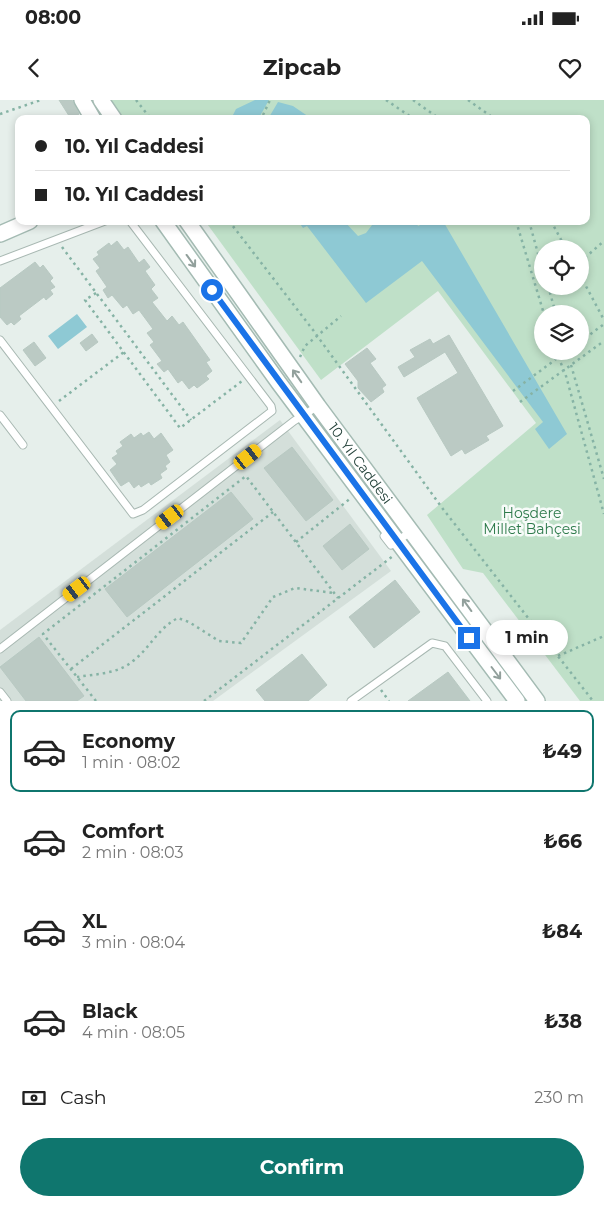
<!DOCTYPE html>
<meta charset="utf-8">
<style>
body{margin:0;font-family:Montserrat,sans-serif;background:#f6f6f6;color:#222;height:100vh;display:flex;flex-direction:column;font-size:19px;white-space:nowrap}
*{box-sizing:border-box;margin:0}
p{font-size:16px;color:#767676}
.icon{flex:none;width:28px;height:28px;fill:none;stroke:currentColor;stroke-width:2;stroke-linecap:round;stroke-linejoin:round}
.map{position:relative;height:601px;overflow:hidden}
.details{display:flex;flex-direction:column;background:#fff;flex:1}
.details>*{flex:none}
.hud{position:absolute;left:15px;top:15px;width:575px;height:110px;border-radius:10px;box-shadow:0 2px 8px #0003;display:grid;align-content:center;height:110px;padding:0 20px;background:#fff}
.buttons{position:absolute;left:534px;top:140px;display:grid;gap:10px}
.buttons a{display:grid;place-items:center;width:55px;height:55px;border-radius:50%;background:#fff;box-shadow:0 2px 8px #0003;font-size:25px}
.end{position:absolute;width:22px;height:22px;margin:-11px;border:6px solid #1a73e8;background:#fff;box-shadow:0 0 0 2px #fff}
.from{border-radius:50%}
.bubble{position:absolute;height:35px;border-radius:18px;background:#fff;box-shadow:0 2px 8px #0003;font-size:16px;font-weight:700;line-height:35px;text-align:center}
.car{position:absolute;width:15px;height:30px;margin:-15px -8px;border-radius:6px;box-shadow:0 0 4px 1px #0007;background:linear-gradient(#f5c518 24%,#345 0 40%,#f5c518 0 76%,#345 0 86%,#f5c518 0)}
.hud b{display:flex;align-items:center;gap:18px;height:48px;font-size:19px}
.hud b+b{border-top:1px solid #e0e0e0}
.hud i{width:12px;height:12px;background:#222}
ul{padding:9px 0 0;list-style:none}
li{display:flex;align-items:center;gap:15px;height:82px;margin:0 10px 8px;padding:0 10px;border:2px solid transparent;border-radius:10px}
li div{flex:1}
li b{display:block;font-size:19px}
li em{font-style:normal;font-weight:700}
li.selected{border-color:#0f766e}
li>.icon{width:45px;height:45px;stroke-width:1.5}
.pay{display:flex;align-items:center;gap:12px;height:55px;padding:0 20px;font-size:19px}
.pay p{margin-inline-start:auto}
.primary-button{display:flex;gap:10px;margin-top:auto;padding:10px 20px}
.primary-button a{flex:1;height:58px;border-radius:30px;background:#0f766e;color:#fff;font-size:20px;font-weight:700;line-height:58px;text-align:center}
.status{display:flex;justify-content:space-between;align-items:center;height:35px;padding:0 25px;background:#fff;direction:ltr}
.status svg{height:14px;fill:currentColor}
header{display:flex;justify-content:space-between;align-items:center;height:65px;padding:0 20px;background:#fff;font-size:22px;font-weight:700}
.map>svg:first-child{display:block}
.built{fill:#d4dfda}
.green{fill:#bfe0c8;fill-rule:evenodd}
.water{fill:#8ec9d4}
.building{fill:#bbcac4;stroke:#b8c9c2}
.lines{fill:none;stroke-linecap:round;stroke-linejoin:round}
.lane-casing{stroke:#a8b8b2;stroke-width:9}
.secondary-casing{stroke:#a4bbb3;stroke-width:18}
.path{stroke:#86b3a5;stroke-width:2.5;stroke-dasharray:2.5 4;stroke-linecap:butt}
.lane{stroke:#fff;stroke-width:7}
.secondary{stroke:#fff;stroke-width:15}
.oneway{stroke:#92a09c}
.route{stroke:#1a73e8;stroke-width:6}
.labels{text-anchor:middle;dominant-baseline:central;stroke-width:5;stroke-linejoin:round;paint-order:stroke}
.street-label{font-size:14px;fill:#24423a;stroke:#f7fbf9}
.park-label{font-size:14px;fill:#2d7a4b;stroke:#f7fbf9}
</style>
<div class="status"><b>08:00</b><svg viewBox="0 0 49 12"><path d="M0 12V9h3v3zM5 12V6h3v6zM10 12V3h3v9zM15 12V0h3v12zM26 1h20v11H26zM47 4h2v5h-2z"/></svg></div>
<header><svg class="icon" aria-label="back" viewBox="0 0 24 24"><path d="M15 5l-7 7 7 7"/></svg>Zipcab<svg class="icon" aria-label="heart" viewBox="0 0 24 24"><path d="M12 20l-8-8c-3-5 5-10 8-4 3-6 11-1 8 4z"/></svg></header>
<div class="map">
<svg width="604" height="601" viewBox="0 0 604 601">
<rect width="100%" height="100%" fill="#e6efeb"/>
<!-- built -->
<path class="built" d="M280,320l111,151 -178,130h-213v-71z"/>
<!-- green -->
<path class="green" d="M106,0h498v601h-24l-97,-128 -20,-4 -36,-54 109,-92 -98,-132 -117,89 -116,-159h381v-102h-459l-15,-9zM542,149h38v37h-38zM542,214h38v37h-38z"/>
<!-- water -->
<path class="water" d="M255,0h14l-9,16 5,3h-34l5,-10z
M278,2l15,4 19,13h-44z
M298,121h46l14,15 8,-3 9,-12 36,1 8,4 3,-5h21l124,213 -18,15 -14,-20 8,-7 -121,-161 -56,42 -59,-77 -4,2z
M77,214l10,13 -29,22 -10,-13z"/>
<!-- building -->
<path class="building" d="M59,0h13l7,14 -8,5z
M117,141l7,9 4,-3 11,16 5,-4 6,8 -5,4 10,14 -4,4 7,9 -6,4 15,19 5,-5 7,9 4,-3 27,38 -4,2 6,9 -6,5 3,3 -12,9 -3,-3 -5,4 -7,-9 -4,3 -10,-14 -4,3 -7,-8 5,-3 -12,-16 4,-3 -7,-9 6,-4 -14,-19 -6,4 -6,-9 -4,3 -11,-13 -4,3 -5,-8 4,-3 -11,-16 4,-3 -7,-9 6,-4 -2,-3 12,-9 2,3z
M35,162l5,6 3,-3 10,13 -3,3 5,6 -5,3 3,4 -7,6 -2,-3 -25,19 2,3 -7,6 -3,-3 -4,3 -7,-8v-29z
M92,234l6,8 -12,9 -6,-8z
M449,235l54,91 -17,10 3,4 -24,14 -3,-5 -11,7 -34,-58 41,-25 -13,-21 -41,25 -6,-10 17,-10 -5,-7 20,-11 3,5z
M34,242l12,16 -11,8 -12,-16z
M367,248l9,11 -6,4 16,22 -4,3 2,4 -13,10 -13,-14v-7l-13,-17z
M149,332l5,7 7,-6 12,17 -7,5 4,7 -5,4 2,3 -7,5 2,4 -11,7 -2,-3 -8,5 -2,-3 -5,4 -5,-7 -8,5 -11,-16 7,-6 -5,-6 6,-4 -2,-3 7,-5 -3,-4 11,-8 3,4 7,-5 2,3z
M292,347l41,53 -27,21 -42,-53z
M231,392l22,27 -126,98 -22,-28z
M350,424l19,25 -27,21 -19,-24z
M395,480l25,32 -46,36 -25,-31z
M39,537l45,59 -7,5h-51l-26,-34z
M302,554l25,31 -19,16h-43l-9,-11z
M448,572l22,29h-62z"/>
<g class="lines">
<defs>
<path id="lane" d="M0,161l105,-40
M0,240l133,174 10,-4 129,-99 -1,-5 -141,-185
M0,315l23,30
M384,436l7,9 21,-14
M0,549l294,-228 24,-15
M0,592l7,9
M351,601l81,-58 13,3 42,55"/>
<g id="secondary">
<path d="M82,0l11,19"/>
<path d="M101,0l13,19"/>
<path d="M163,121l116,162 238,318"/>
<path id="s1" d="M187,121l131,185 219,295"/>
<path d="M0,134l30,-13"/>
</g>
</defs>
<!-- lane casing -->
<use href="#lane" class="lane-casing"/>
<!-- secondary casing -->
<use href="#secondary" class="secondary-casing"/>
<!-- path -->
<path class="path" d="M136,0l15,19
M386,0l28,19
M413,0l27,19
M468,0l27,19
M0,14l41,-14
M263,15l7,-15
M229,121l84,109 130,179 150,192
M516,121l28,93
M529,121l13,47
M551,121l15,28
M62,147l129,173
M580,162l24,-21
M580,175l24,45
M548,186l8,28
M96,193l-11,7 95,128 62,-47
M580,242l24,-18
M556,251l10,25 38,138
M300,257l5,-11 36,-30
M571,265l33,114
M513,291l54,-40
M59,301l65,-49
M520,302l84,-61
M296,442l55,-44
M558,556l46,-20
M71,569l202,-157
M77,577c18,-3 41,-3 56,-16 17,-13 25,-33 45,-43l11,4 30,19 22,2 32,-46 22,-9 39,5
M381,590l8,11
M96,601l-53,-67 203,-158 92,122
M204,601l189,-145"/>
<!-- lane -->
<use href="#lane" class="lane"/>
<!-- secondary -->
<use href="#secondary" class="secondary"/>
</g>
<!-- one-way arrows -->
<defs><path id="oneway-shaft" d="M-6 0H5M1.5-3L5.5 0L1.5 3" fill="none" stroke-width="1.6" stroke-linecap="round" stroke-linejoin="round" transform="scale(1.25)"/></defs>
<g class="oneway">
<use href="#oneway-shaft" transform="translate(191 161) rotate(54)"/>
<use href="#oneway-shaft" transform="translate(297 276) rotate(-125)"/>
<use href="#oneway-shaft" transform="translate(467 505) rotate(-126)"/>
<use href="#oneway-shaft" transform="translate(496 573) rotate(53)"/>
</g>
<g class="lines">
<!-- route -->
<path class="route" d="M212,190l257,348"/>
</g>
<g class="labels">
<!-- street labels -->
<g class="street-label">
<text stroke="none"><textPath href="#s1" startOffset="298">10. Yıl Caddesi</textPath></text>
</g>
<!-- park labels -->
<g class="park-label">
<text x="532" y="413">Hoşdere<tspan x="532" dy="16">Millet Bahçesi</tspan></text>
</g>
</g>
</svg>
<div class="buttons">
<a><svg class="icon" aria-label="locate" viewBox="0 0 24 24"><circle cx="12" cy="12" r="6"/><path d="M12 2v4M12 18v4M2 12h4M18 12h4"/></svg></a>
<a><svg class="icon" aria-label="layers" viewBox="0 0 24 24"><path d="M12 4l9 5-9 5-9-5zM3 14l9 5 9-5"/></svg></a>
</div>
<i class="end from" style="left:212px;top:190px"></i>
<i class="end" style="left:469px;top:538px"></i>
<div class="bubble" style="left:486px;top:520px;width:82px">1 min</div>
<i class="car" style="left:248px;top:357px;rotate:52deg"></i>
<i class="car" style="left:170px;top:417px;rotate:233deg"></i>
<i class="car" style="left:77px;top:489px;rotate:233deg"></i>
<div class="hud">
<b><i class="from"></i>10. Yıl Caddesi</b>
<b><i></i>10. Yıl Caddesi</b>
</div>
</div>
<section class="details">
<ul>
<li class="selected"><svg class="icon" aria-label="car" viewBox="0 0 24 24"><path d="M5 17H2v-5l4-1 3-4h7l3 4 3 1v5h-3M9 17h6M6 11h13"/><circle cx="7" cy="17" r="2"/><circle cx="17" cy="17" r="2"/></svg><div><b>Economy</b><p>1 min · 08:02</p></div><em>₺49</em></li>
<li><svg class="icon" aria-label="car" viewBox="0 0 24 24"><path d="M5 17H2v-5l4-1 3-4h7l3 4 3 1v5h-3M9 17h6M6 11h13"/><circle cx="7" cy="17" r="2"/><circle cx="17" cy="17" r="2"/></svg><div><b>Comfort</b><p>2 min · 08:03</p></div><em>₺66</em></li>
<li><svg class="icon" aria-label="car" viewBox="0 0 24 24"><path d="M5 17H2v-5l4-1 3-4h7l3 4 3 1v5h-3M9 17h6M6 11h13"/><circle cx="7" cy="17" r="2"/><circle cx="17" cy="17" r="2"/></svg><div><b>XL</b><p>3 min · 08:04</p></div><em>₺84</em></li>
<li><svg class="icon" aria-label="car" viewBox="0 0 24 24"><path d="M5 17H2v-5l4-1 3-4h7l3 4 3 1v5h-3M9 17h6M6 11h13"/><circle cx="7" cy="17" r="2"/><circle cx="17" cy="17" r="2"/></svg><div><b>Black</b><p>4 min · 08:05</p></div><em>₺38</em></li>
</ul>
<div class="pay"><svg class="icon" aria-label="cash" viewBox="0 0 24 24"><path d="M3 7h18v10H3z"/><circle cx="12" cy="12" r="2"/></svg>Cash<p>230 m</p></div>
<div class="primary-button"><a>Confirm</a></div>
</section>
